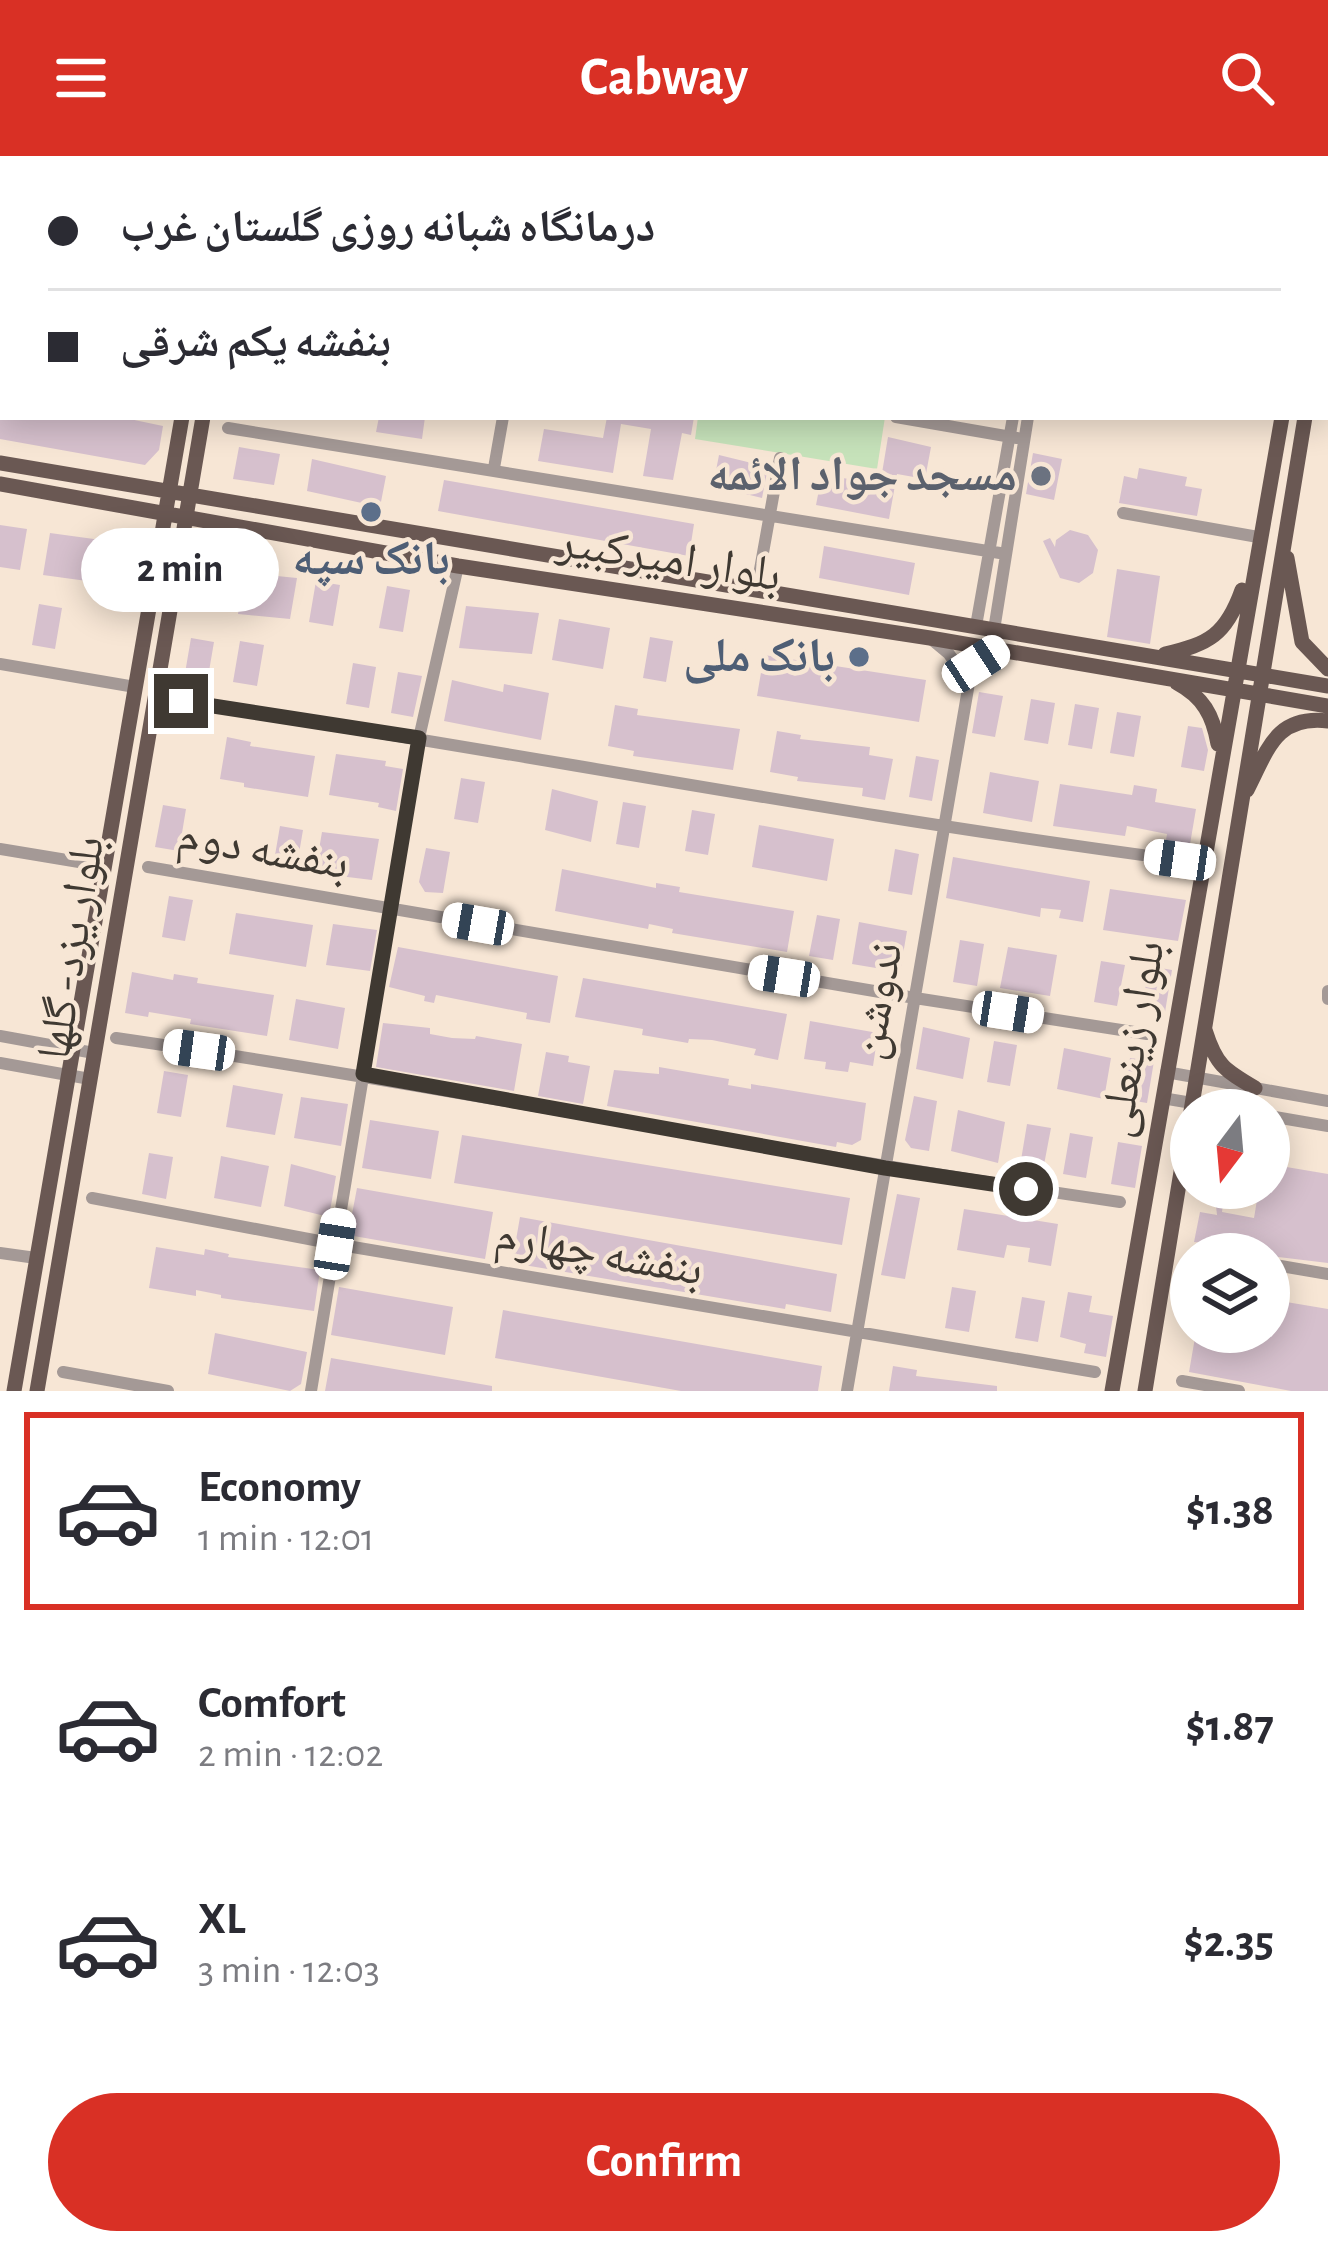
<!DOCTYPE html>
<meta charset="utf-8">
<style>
body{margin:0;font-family:"Alegreya Sans","Noto Naskh Arabic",sans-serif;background:#f7f7f7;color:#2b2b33;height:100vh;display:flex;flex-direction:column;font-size:45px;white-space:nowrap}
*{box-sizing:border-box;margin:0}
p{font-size:39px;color:#7c7c81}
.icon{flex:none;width:66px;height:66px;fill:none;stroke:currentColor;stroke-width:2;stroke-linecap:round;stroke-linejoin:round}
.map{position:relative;height:1235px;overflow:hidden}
.details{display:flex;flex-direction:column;background:#fff;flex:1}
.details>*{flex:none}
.hud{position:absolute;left:0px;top:0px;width:1329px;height:264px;box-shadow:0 6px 30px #0003;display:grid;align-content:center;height:264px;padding:0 48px;background:#fff}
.needle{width:78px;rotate:196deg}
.controls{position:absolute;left:1170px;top:933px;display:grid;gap:24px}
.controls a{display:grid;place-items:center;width:120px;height:120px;border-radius:50%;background:#fff;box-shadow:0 6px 30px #0003;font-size:60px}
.end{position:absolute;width:54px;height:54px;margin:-27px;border:15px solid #3f3932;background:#fff;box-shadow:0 0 0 6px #fff}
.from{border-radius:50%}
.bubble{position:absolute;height:84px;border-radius:42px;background:#fff;box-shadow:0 6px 30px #0003;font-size:39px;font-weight:600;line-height:84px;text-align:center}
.car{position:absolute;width:36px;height:72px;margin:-36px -18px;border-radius:15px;box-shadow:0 0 9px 3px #0007;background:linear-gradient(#fff 24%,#345 0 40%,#fff 0 76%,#345 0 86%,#fff 0)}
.hud b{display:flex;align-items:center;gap:42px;height:114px;font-size:45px}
.hud b+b{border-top:3px solid #e1e1e2}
.hud i{width:30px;height:30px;background:#2b2b33}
ul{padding:21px 0 0;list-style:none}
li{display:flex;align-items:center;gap:36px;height:198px;margin:0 24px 18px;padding:0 24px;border:6px solid transparent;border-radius:0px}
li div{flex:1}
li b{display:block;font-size:45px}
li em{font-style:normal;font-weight:600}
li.active{border-color:#d93025}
li>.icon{width:108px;height:108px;stroke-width:1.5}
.button{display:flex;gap:24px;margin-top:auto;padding:24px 48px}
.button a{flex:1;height:138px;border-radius:72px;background:#d93025;color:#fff;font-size:48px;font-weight:600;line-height:138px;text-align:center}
header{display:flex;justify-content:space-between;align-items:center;height:156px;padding:0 48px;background:#d93025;color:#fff;font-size:54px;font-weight:600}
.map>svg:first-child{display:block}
.green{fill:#c6e2ba}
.building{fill:#d6c0cd}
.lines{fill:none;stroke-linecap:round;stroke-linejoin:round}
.minor{stroke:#a49996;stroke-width:12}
.major{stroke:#6a5853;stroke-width:15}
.route{stroke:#3f3932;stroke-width:15}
.worship-dot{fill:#6b7280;stroke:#f7e6d5;stroke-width:4.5}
.service-dot{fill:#5c6f8a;stroke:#f7e6d5;stroke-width:4.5}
.labels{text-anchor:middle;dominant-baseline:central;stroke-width:9;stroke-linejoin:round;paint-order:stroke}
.worship-label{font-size:48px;font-weight:bold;fill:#5b616d;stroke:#f7e6d5;text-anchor:end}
.street-label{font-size:48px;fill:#3f3932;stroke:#f7e6d5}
.service-label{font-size:48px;font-weight:bold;fill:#4e5e75;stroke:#f7e6d5}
</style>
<header><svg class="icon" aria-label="menu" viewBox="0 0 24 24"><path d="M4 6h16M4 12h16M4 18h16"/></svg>Cabway<svg class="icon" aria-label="search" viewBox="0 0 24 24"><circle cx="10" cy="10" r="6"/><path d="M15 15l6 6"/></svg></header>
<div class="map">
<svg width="1328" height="1235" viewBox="0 0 1328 1235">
<rect width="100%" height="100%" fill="#f7e6d5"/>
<!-- green -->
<path class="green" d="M698,261h187l-8,52 -182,-30z"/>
<!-- building -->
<path class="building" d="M0,261h120l43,9 -4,24 -14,15 -145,-26z
M379,261h46l-3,22 -46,-7z
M607,261h87l-3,18 -9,-2 -9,47 -30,-4 8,-47 -30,-5 -8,49 -75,-12 6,-32 59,9z
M888,281l43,10 -6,32 -28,-5 -8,45 -73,-14 6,-31 58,11z
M239,291l41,7 -6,31 -41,-6z
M1033,297l29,6 -8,41 -28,-6z
M719,299l49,12 -6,31 -49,-12z
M312,303l74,17 -6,31 -73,-16z
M1139,312l48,9 -2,9 17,3 -5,27 -78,-13 5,-27 13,3z
M444,324l250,44 -5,32 -251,-45z
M0,369l27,4 -7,41 -20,-3z
M1070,374l18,5 10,15 -5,23 -14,10 -19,-5 -17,-37 7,-3 5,9 1,-7z
M50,377l95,13 -7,42 -95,-13z
M824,390l91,17 -6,32 -90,-17z
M203,408l23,4 -7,42 -23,-4z
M1117,413l43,7 -10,68 -43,-7z
M245,417l52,5 -7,41 -52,-5z
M316,425l24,4 -7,41 -24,-4z
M387,430l23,4 -7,42 -24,-4z
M39,448l23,4 -7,41 -23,-4z
M466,450l73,7 -7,41 -73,-6z
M559,463l51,9 -7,41 -51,-9z
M650,481l23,4 -7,41 -23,-4z
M191,482l23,4 -7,41 -23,-4z
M240,485l24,4 -7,41 -24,-4z
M764,499l162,25 -7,42 -162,-26z
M353,507l23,4 -7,41 -23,-4z
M398,516l24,4 -9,41 -22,-4z
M452,524l51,12 1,-8 45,9 -8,47 -97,-19z
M979,536l24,4 -8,41 -23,-4z
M1031,543l24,4 -7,41 -24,-4z
M1075,548l24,4 -7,41 -24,-4z
M615,549l23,4 -1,6 103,14 -7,41 -100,-14 1,-5 -26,-5z
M1117,556l24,4 -7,41 -24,-4z
M1188,570l14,2 6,22 -4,21 -23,-4z
M777,575l24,4 -1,4 70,8 -1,8 24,4 -8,41 -23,-4 1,-8 -66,-7 1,-4 -28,-5z
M227,581l24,5 -1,4 65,10 -7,41 -64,-10v-4l-24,-4z
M336,598l50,7 -1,5 18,3 -7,42 -18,-4 1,-4 -50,-8z
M916,600l23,4 -7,41 -23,-4z
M990,616l49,9 -7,41 -49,-9z
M461,622l24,4 -7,41 -24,-4z
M1060,628l72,11 2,-10 23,4 -2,13 41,7 -7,41 -24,-4 2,-12 -40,-8 -2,10 -72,-10z
M552,633l46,12 -7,41 -46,-12z
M623,646l23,4 -7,42 -23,-4z
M163,649l23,4 -7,42 -24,-4z
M692,654l23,4 -7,41 -23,-4z
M759,669l75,14 -7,42 -75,-14z
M280,670l23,4 -7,41 -23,-4z
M322,676l57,7 -7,41 -57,-7z
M426,692l24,4 -7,41 -18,-1 -6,-10z
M895,693l24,5 -7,41 -24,-4z
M953,701l137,24 -7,41 -24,-4 2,-8 -20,-2 -1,9 -94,-19z
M562,713l94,19v-5l24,4 -1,5 115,19 -7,41 -115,-19 1,-4 -24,-5 -1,5 -93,-18z
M1110,733l76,11 -8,41 -75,-11z
M169,740l24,4 -8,41 -23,-4z
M236,757l77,12 -7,42 -77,-13z
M817,759l23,4 -7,41 -24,-4z
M859,766l48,9 -7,41 -48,-8z
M333,768l44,6 -7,41 -44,-6z
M960,784l24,4 -7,42 -24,-4z
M398,791l160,29 -8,47 -24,-4 1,-6 -91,-18 -2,8 -10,-2 1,-5 -36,-9z
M1008,791l49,8 -7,41 -50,-8z
M1101,805l24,4 -8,41 -23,-4z
M1149,810l23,4 -7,42 -23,-4z
M132,816l41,8 1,-6 24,4 -1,5 77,12 -7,41 -77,-12 1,-5 -42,-7 -1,5 -23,-4z
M583,822l204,36 -9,46 -24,-5 2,-6 -44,-9 -23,-1 -1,4 -46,-8 1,-6 -68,-12z
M296,843l49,9 -7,41 -49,-9z
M810,865l68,12 -5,33 -23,-4 -2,10 -23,-3 1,-7 -22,-3z
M383,867l47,5v6l22,4 23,1 1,-3 46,8 -8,47 -138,-24z
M923,871l47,11 -7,41 -47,-10z
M994,885l23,4 -7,41 -23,-4z
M1064,892l47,10 -7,41 -47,-10z
M546,896l23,4 -1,6 22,4 -7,38 -45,-8z
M1130,902l24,3 -7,42 -24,-4z
M659,911l70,12 -1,6 23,4v-5l115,19 -5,37 -9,5 -15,-3 -1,5 -229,-41 7,-36 45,4z
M164,915l24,4 -7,42 -24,-4z
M233,929l50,9 -8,41 -49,-8z
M914,940l23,5 -8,50 -18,-3 -6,-8z
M301,941l47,7 -7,42 -47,-8z
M958,954l47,12 -7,41 -47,-12z
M370,964l69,11 -8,48 -69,-11z
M1027,968l24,4 -8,42 -23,-4z
M1070,977l23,4 -7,41 -23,-4z
M462,979l388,63 -8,47 -388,-62z
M1118,986l24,4 -7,42 -24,-4z
M149,997l24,4 -7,42 -24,-5z
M221,1000l48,10 -8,41 -47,-9z
M291,1008l45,12 -7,41 -45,-11z
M1269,1008l59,10v89l-99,-12 -13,-7 -22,-2 6,-30 17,3 -3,-27h11l-3,24 32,6 5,-30h10z
M357,1032l136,24 -8,47 -137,-24z
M897,1038l23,4 -15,81 -24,-4z
M964,1053l94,15 -7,42 -23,-4 2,-14 -23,-3 -3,13 -47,-8z
M520,1061l317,57 -6,38 -45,-8 -1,5 -273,-46z
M156,1091l48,8 1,-6 24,5 -1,3 92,13 -6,41 -93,-13v-3l-25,-5v6l-47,-8z
M339,1131l114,20 -8,48 -114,-20z
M952,1131l24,4 -7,41 -24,-4z
M1068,1136l24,4 -3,16 24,4 -7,41 -22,-4 2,-9 -26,-7z
M1022,1141l23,4 -7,41 -23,-4z
M1269,1143l59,10v82h-37l-102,-19 7,-40h73z
M503,1154l319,56 -4,25h-137l-186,-33z
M215,1177l92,19 -6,32 -11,7 -82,-17z
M331,1202l161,28v5h-167z
M893,1210l24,4 -1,6 81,10v5h-108z"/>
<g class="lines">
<!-- minor -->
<path class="minor" d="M54,0l18,3
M722,3v-3
M0,107l3,1
M0,233h3
M896,261l121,21
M228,272l778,126
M494,312l9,-51
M1123,357l135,24
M759,419l21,-117
M976,470l37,-209
M994,474l34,-213
M931,483l18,15 20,29
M0,508l135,23
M180,545c334,51 665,115 1000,159
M0,693l103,17
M148,711l767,131 232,36
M1328,835v8
M0,880l94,17
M116,882c336,49 668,116 1004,164
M0,907l90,16
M1166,916l162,29
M1162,942l72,12
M1269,960l59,10
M92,1042l243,46 760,128
M1199,1095l15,3
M0,1097l36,5
M1269,1108l59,10
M63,1216l105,19
M1182,1225l57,10
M311,1235l108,-653 39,-172
M847,1235l122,-708 8,-19 22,-15"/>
<!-- major -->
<path class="major" d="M516,0l19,3
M648,0l19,3
M226,3v-3
M247,3v-3
M1326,18l2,-12
M1326,111l2,1
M1326,134l2,-9
M1326,190l2,-2
M0,307l1328,223
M0,328l458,82 472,72 398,68
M1287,402l15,84 26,27
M1165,498c44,-10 61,-19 77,-64
M1177,527c26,14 36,32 41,61
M1247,634c21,-41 29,-75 81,-69
M1205,874c11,35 19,40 50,58
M14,1235l168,-974
M37,1235l166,-974
M1112,1235l170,-974
M1145,1235l160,-974"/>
</g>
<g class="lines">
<!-- route -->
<path class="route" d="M181,545l238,37 -56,336 522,94 141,21"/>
</g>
<!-- markers -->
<circle class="worship-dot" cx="1041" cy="320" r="12"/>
<g class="service-dot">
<circle cx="371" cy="356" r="12"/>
<circle cx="859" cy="501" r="12"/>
</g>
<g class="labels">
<!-- worship labels -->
<g class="worship-label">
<text x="1017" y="320">مسجد جواد الائمه</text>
</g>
<!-- street labels -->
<g class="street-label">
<text transform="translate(669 403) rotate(9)">بلوار امیرکبیر</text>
<text transform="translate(263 694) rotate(10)">بنفشه دوم</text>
<text transform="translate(72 792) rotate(-81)">بلوار یزد- گلها</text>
<text transform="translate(878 845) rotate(-80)">ندوشن</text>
<text transform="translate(1133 883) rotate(-80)">بلوار زینعلی</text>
<text transform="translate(599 1097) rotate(10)">بنفشه چهارم</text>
</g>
<!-- service labels -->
<g class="service-label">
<text x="371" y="404">بانک سپه</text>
<text x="835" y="501" text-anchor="end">بانک ملی</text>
</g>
</g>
</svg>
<div class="controls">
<a><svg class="needle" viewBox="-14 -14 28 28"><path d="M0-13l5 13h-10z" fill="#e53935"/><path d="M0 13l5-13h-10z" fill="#7c7c81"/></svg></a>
<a><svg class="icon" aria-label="layers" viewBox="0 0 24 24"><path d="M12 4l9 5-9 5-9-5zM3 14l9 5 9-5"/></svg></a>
</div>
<i class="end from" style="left:1026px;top:1033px"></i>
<i class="end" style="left:181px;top:545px"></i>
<div class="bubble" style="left:81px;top:372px;width:198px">2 min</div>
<i class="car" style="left:976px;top:508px;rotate:57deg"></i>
<i class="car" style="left:1180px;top:704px;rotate:278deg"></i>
<i class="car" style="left:478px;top:768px;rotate:280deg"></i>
<i class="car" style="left:784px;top:820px;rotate:279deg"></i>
<i class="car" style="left:1008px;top:856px;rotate:99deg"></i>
<i class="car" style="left:199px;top:894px;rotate:278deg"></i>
<i class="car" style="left:335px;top:1088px;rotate:9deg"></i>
<div class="hud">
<b><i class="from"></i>درمانگاه شبانه روزی گلستان غرب</b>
<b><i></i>بنفشه یکم شرقی</b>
</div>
</div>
<section class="details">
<ul>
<li class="active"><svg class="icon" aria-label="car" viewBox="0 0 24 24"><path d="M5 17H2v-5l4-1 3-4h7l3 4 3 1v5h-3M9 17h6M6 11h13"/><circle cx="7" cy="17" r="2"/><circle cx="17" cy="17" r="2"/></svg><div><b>Economy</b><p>1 min · 12:01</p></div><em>$1.38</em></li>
<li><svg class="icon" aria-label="car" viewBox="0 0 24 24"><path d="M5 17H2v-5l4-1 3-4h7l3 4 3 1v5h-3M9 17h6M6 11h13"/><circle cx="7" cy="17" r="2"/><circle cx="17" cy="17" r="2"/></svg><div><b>Comfort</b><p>2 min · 12:02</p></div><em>$1.87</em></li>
<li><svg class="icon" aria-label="car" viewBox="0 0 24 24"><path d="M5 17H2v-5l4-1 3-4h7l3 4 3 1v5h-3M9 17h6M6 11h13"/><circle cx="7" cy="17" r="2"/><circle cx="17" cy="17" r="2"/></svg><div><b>XL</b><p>3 min · 12:03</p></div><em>$2.35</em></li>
</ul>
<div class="button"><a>Confirm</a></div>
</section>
